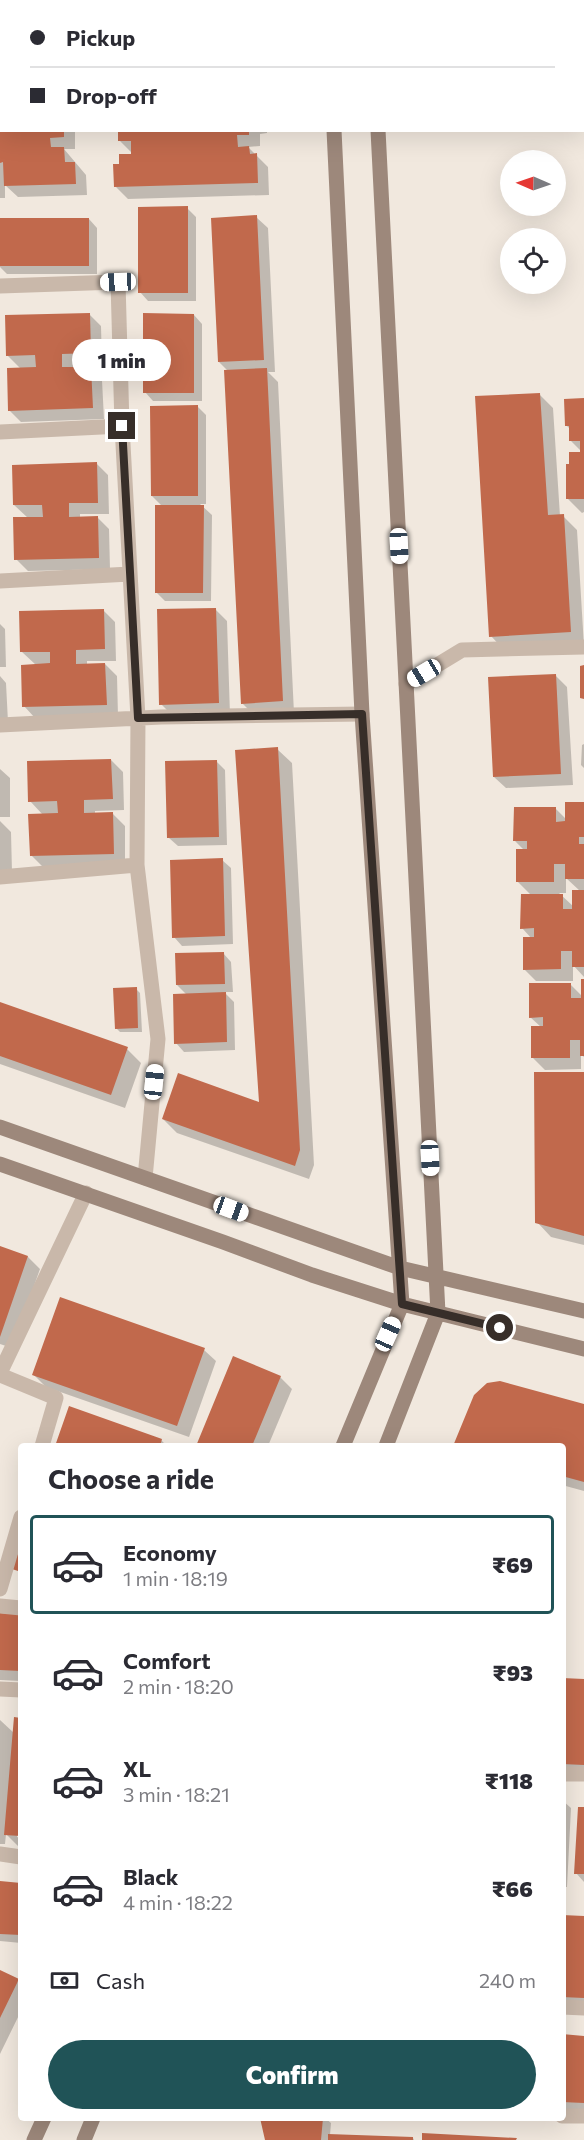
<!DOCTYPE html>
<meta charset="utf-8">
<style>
body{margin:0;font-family:Commissioner,sans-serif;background:#f7f7f7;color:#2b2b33;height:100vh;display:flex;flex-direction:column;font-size:22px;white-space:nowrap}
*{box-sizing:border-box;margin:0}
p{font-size:20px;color:#7c7c81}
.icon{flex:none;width:33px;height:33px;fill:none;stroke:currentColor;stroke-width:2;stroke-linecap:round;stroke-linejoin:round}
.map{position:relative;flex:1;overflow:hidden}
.side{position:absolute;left:18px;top:1443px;width:548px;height:678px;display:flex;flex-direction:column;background:#fff;border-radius:6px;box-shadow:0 6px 24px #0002}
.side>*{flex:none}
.top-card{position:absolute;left:0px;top:0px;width:585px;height:132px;box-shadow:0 6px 24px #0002;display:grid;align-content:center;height:132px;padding:0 30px;background:#fff}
.needle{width:39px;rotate:272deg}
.tools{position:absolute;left:500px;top:150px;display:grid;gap:12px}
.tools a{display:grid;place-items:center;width:66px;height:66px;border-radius:50%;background:#fff;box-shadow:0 6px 24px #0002;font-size:30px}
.end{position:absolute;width:27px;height:27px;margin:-14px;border:8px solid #372e29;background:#fff;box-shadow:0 0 0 3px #fff}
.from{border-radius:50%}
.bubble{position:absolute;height:42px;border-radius:21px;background:#fff;box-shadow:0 6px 24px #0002;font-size:20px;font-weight:800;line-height:42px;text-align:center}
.car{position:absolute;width:18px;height:36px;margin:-18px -9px;border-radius:8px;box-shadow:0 0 4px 2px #0007;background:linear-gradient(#fff 24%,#345 0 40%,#fff 0 76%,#345 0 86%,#fff 0)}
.top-card b{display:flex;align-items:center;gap:21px;height:57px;font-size:22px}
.top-card b+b{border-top:2px solid #e1e1e2}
.top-card i{width:15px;height:15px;background:#2b2b33}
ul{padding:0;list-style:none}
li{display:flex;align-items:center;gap:18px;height:99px;margin:0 12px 9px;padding:0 18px;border:3px solid transparent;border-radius:6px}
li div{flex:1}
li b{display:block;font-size:22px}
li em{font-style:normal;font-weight:800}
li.active{border-color:#205357}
li>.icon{width:54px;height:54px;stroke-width:1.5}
h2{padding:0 30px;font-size:27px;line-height:72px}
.pay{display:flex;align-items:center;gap:15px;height:66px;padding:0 30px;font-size:22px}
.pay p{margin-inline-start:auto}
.button{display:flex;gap:12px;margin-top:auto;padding:12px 30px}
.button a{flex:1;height:69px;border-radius:36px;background:#205357;color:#fff;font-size:24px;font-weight:800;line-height:69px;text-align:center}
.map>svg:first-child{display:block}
.shadow{fill:#0003;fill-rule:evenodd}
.building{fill:#c1694c}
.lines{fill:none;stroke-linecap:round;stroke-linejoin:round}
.lane{stroke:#c9b8aa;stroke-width:15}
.street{stroke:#c9b8aa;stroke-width:15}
.secondary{stroke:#9d887b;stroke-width:15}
.route{stroke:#372e29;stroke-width:8}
</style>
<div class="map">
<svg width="584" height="2140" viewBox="0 0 584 2140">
<rect width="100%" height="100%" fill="#f1e8de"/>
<!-- shadow -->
<path class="shadow" d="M0,0l62,2h-60l-2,77z
M184,0h114v2h-114z
M0,118l2,12h73v19h-11l22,26 1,20 -69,2 -13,-12v13h-5z
M117,130h150v3l-7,1v12l-12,1 20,20 1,28 -141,4 -12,-12 4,-21 15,-10 -15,-15v-8z
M187,208l9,9v84h-48l-8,-9z
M256,217l12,11 7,144h-7l10,10 16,331 -40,2 -12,-12 -13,-331 -10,-10z
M0,219h89l8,9v46h-90l-7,-7z
M89,314l12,12 1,39h-29v3h18l11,12 2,39 -83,3 -12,-12 12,-41 -14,-14z
M194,315l8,9v77h-49l-8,-9z
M539,394l14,14 7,108h3l14,14 7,116 -79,5 -14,-15z
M584,400v112l-2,1 -15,-15 4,-33 12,-12 -12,-12 -1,-12 -4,-4z
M198,407l8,8v89h-6l12,11 -1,86h-46l-9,-9 7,-85 -11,-11z
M96,463l12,12 1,39h-29v4h18l11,11 1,40 -82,2 -12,-12 12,-41 -14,-13z
M215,609l12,12 3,94 -57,1 -12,-12z
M103,610l12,12 1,39h-29v4l18,-1 12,12 1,40 -83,2 -11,-12 12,-41 -14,-13z
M0,624l5,5 1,38h-6z
M555,675l12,12 6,98 -67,3 -12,-11z
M0,676l6,7 2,39 -8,1z
M584,744v24l-3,-3 1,-20z
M277,749l15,14 22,402 -5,14 -132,-46 -14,-14 97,-15z
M111,760l12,12 1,38 -29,1v3h18l12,12v39l-82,2 -12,-12 12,-40 -13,-14z
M216,761l9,9 2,75 -49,1 -9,-8z
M0,769l10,9v39h-10z
M584,804v173l-11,-12v16h-37l-12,-12 8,-30 -10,-11 10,-32 -15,-15 8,-30 -10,-10 40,-33 12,12zM566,878l14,13 -6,16 -15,-14h7z
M0,821l11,11 1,40h-12z
M222,860l9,8 2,76 -51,2 -8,-9z
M223,953l8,9 2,30h-9l10,10 1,48 -51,2 -8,-9 11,-48 -10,-10z
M584,980v77l-3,-3v15l-36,1 -12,-12 8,-31 -11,-10 41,-32 11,11z
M136,989l4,4 2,39h-22l-4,-4z
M0,1004l127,45 14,14 -16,45 -125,-44z
M584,1073v172l-33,-8 -14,-15z
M0,1247l28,10 12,12 -28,79 -12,-4z
M204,1350l12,11 -27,76 -143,-50 -12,-12z
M280,1377l12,12 -24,57h-71z
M584,1406v85l-22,-6v-39h-107z
M161,1440l6,6h-110z
M0,1615l21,1v65l-21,-1z
M562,1679l22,1v98l-22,-1z
M0,1720l14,13 7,-13v115l-4,-1v3l4,1v9l-3,-1 -12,-12 -1,10h-5z
M562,1800l9,8 -4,79h-5z
M584,1808v74l-8,-9z
M0,1882l21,2v59l-21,-2z
M562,1917l22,1v91l-22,-1z
M0,1972l21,12v27l-21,43z
M562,2036l22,1v77l-22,-2z
M262,2118h63l6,5 -1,12 83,3 1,2h-147z"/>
<!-- building -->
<path class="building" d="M0,130h64v7l-14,1 1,9h13l1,15h10l1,22 -72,2 -1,-24 -3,1z
M118,130h131v5h-12l1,12 11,-1 1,8 7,-1 1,30 -144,4 -1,-23h6v-10h12v-13h-13z
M188,206v87h-50v-86z
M257,215l7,145 -46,2 -7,-144z
M0,218h89v48h-89z
M90,313l1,40 -29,1v13h29l2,41 -85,3 -1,-43 29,-1 -1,-12 -29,1 -1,-41z
M143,313l51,1v79h-51z
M267,368l16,333 -42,3 -17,-334z
M540,393l8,122 16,-1 7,118 -82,5 -14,-241z
M584,398v101h-18v-35h3v-12h11v-11h-11v-15h-4l-1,-27z
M198,405v91h-47l-1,-90z
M97,462l1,41h-29v14l29,-1 1,42 -85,2 -1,-43h30l-1,-12h-29l-1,-40z
M155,505h49l-1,88h-48z
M216,608l3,95 -60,2 -2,-96z
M104,609l1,40 -29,1v14l29,-1 2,42 -85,2 -1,-42 29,-2v-11h-30l-1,-41z
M584,665v34l-4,-1v-32z
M556,674l5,100 -68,3 -5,-100z
M278,747l22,403 -5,16 -133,-47 16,-46 81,29 -24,-352z
M111,759l2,40 -29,1v13l29,-1 1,42 -84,2 -2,-42 30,-1 -1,-12 -29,1 -1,-41z
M217,760l2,77 -52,1 -2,-77z
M565,802h19v35h-5v7h5v35h-19v-15h-11v18h-38v-33h11v-8h-14l1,-34h42v15l9,-1z
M223,858l2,78 -53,2 -2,-78z
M572,890h12v77h-12v-16h-11v18l-38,1v-33h11v-9l-14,1 1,-35h42v15h9z
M224,952l1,32 -49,1 -1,-32z
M581,979h3v77h-4v-16h-10v18h-39v-32h12v-9l-14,1v-35h42v15h10z
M137,987l1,41 -23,1 -2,-41z
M226,992l1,50 -53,2 -1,-50z
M0,1002l128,45 -17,48 -111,-39z
M534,1072h50v164l-49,-13z
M0,1246l28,10 -28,81z
M60,1297l145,51 -28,78 -145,-51z
M233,1356l48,20 -29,70h-56z
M500,1381l84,23v78l-22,-6v-30h-109l21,-51 13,-12z
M69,1406l93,33 -2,7h-105z
M21,1544v28l-9,-3z
M0,1613l21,1v57l-21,-1z
M562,1678l22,1v86l-22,-1z
M14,1717l7,1v118l-17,-1z
M578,1807h6v67h-10z
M0,1881l21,2v52l-21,-1z
M562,1915l22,1v82l-22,-1z
M0,1970l19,9 -19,39z
M562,2034l22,2v67l-22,-1z
M260,2118h63l-2,22h-56z
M422,2133l95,5 -1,2h-94z
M328,2134l85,3v3h-85z"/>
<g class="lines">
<!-- lane -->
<path class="lane" d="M0,286l118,-4 4,144 16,292 -1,147 21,174 -13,139
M0,432l122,-6
M0,581l130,-7
M406,684l56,-34 122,-3
M0,725l161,-8 201,-3
M0,877l137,-12
M0,1373l86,-180
M0,1375l56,23 -14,48
M0,1589l21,-72
M0,1606l21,2
M0,1689l21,1
M562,1774h22
M0,1854l21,3
M562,2007l22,1
M562,2116h22"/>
<!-- street -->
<path class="street" d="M145,0v2
M0,93h2"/>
<!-- secondary -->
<path class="secondary" d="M328,0v2
M371,0v2
M334,130l28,584 40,590 -59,142
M378,130l60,1183 -52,133
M0,1127l400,141 184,43
M0,1164l223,78 89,33 90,29 182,45
M34,2140l10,-22
M84,2140l9,-22"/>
</g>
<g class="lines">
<!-- route -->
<path class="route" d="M122,426l16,292 224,-4 40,590 98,24"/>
</g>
</svg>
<div class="tools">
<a><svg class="needle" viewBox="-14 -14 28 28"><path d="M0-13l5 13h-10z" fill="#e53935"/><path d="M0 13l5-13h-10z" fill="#7c7c81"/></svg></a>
<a><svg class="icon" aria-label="locate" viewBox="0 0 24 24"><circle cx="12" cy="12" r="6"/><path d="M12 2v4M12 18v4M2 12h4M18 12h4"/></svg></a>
</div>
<i class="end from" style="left:500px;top:1328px"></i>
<i class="end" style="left:122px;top:426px"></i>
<div class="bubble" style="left:72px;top:339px;width:99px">1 min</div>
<i class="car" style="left:118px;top:282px;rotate:268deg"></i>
<i class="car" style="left:399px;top:546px;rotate:177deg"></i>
<i class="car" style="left:424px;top:673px;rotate:239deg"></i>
<i class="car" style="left:154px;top:1082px;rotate:6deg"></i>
<i class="car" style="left:430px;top:1158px;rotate:177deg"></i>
<i class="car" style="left:231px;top:1209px;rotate:110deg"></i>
<i class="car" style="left:388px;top:1334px;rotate:24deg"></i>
<div class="top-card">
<b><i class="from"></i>Pickup</b>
<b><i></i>Drop-off</b>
</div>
<section class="side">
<h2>Choose a ride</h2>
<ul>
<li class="active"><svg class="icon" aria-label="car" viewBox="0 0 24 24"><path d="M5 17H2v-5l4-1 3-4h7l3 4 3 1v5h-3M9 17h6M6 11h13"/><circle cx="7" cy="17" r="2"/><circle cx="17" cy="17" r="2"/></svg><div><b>Economy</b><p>1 min · 18:19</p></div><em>₹69</em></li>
<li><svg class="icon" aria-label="car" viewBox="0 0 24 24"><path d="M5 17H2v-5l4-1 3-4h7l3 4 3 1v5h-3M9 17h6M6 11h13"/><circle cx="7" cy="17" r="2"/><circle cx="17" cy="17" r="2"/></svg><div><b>Comfort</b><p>2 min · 18:20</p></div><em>₹93</em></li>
<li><svg class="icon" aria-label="car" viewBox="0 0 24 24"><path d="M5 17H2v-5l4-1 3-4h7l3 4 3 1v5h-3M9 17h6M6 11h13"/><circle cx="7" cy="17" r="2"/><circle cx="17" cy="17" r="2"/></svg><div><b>XL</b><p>3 min · 18:21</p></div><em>₹118</em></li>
<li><svg class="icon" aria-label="car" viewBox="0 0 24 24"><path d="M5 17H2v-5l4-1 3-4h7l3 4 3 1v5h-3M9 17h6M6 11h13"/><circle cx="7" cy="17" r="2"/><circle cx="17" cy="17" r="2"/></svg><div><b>Black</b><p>4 min · 18:22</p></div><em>₹66</em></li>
</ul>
<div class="pay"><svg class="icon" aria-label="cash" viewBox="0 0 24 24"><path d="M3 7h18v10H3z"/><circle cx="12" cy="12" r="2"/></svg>Cash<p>240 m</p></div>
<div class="button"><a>Confirm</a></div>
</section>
</div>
